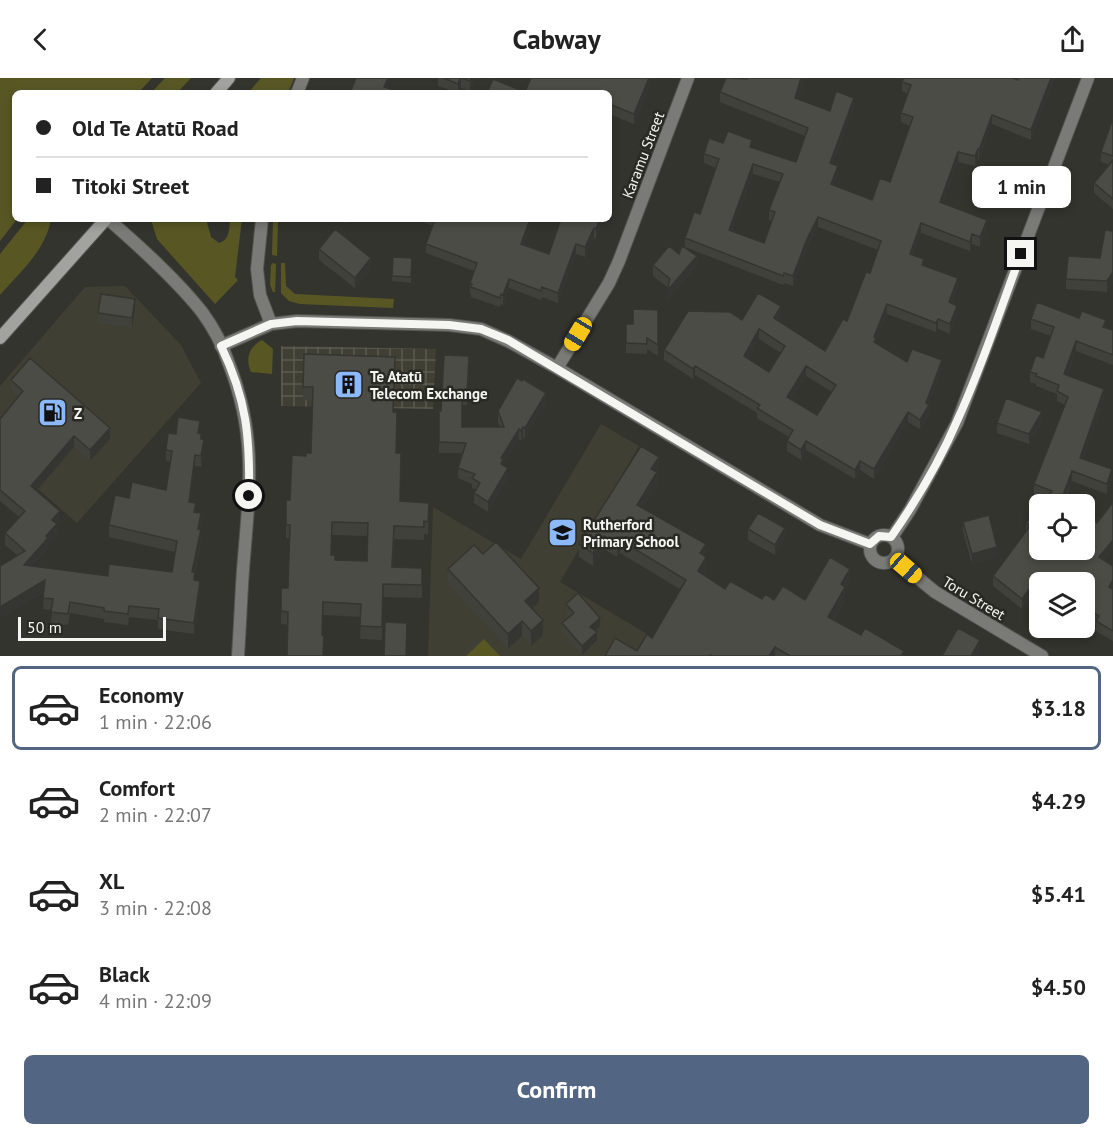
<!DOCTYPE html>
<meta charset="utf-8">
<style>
body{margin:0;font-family:"PT Sans",sans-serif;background:#f2f2f2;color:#222;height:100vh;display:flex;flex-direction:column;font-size:22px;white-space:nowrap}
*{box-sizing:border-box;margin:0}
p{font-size:20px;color:#767676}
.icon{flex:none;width:33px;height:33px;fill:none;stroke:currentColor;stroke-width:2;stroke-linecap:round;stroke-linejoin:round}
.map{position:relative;height:578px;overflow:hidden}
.sheet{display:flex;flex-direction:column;background:#fff;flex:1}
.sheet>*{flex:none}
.top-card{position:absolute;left:12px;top:12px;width:600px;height:132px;border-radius:9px;box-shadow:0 3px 9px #0003;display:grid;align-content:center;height:132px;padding:0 24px;background:#fff}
.tools{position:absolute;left:1029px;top:416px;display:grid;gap:12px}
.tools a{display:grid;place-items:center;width:66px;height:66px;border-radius:9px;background:#fff;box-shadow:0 3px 9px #0003;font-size:30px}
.scale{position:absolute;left:18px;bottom:15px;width:148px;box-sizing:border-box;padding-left:6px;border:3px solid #f5f5f1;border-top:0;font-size:16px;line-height:21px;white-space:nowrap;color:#f5f5f1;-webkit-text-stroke:4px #2a2a24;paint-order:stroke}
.end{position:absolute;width:27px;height:27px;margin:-14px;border:8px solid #f5f5f1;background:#111;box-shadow:0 0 0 3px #111}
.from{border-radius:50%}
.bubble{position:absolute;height:42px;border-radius:9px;background:#fff;box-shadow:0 3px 9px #0003;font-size:20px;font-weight:600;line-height:42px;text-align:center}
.car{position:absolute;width:18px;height:36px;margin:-18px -9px;border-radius:8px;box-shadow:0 0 4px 2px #0007;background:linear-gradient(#f5c518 24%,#345 0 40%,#f5c518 0 76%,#345 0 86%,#f5c518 0)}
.top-card b{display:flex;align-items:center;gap:21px;height:57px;font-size:22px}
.top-card b+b{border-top:2px solid #e0e0e0}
.top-card i{width:15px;height:15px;background:#222}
ul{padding:10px 0 0;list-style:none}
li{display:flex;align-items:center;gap:18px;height:84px;margin:0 12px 9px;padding:0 12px;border:3px solid transparent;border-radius:9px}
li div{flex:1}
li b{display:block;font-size:22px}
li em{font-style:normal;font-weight:600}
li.current{border-color:#526684}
li>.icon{width:54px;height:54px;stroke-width:1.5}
.action{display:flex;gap:12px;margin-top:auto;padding:12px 24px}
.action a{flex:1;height:69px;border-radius:9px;background:#526684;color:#fff;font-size:24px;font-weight:600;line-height:69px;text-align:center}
header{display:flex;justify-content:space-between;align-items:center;height:78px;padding:0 24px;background:#fff;font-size:27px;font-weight:600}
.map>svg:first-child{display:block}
.built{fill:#3f3f33}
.industrial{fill:url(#industrial-grid)}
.grass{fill:#585724}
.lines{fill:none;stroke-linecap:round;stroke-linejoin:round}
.minor-casing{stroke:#53534d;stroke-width:14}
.tertiary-casing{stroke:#53534d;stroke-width:14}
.secondary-casing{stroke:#53534d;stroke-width:14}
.minor{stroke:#7a7a77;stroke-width:12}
.tertiary{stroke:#7a7a77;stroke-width:12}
.secondary{stroke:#a2a29e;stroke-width:12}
.wall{fill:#41413c;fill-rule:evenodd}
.shaded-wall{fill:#353531}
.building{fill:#4c4c46;stroke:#353531;stroke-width:1.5;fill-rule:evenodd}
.route{stroke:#f5f5f1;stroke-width:8}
.labels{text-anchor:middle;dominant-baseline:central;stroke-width:5;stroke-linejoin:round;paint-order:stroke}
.street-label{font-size:15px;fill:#f5f5f1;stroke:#2a2a24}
.poi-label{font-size:15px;font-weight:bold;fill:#f5f5f1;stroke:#2a2a24;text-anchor:start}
</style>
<header><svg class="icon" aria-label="back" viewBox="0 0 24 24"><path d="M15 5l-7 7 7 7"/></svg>Cabway<svg class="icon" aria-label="share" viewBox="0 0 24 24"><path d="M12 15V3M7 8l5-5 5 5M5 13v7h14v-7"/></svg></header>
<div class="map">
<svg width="1113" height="578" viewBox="0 0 1113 578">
<defs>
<pattern id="industrial-grid" width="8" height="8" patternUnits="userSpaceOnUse" patternTransform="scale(1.5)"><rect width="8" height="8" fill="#3f3f33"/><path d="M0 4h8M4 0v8" fill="none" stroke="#5b5b51"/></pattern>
</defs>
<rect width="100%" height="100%" fill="#34342e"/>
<!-- built -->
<path class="built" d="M125,208l56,59 20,38 -124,140 -77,-67v-70l85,-99z
M601,346l38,22 -79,136 124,74h-256l5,-149 88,52z"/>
<!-- industrial -->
<path class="industrial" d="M281,268l155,3 -3,60 -152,-3z"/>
<!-- grass -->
<path class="grass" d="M0,0h152l-14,15h-123v126h2l-17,22z
M165,0h26l-14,15h-26z
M261,0h33l-6,15h-40z
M28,141h23c-5,31 -31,53 -51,76v-41z
M153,141h53l5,18 8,6c11,-3 10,-14 11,-24h12l-7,58 3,3 -23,24 -58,-65 -5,-16z
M273,141h5l-1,37 -5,-1z
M273,185l3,1 -1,28h-2l-3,-7 1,-20z
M281,185h4l1,23 9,8 99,5 -1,9 -93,-4 -11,-3 -8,-8z
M262,262l11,9 -1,25 -21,-2c-6,-13 -2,-25 11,-32z
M484,561l16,17h-34z"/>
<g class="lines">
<defs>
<path id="minor" d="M297,15l6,-15
M262,141l-5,50 3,26 11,29
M221,268l50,-22 26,-3 152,4 32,4 27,12 49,27 263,157 50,19
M557,290l52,-85 10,-22 69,-183
M870 471a14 14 0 1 1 28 0a14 14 0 1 1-28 0Z
M892,459l18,-27 47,-87 131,-345
M895,481l40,33 107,64"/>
<path id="tertiary" d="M108,141c31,27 68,60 94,93 11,15 21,34 27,52 29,74 20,129 14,206 -2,28 -3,57 -5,86"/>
<path id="secondary" d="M216,15l13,-15
M0,260l106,-119"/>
</defs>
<!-- minor casing -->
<use href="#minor" class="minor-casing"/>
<!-- tertiary casing -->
<use href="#tertiary" class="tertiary-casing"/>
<!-- secondary casing -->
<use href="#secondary" class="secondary-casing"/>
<!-- minor -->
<use href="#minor" class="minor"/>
<!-- tertiary -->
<use href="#tertiary" class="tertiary"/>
<!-- secondary -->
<use href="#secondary" class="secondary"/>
</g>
<!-- wall -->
<path class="wall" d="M438,0h37l-5,13 -9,-3 -2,5 -21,-7z
M653,0l-19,46 -25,-10v-21l-84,-1z
M748,0h57l-7,21 32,12 24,-4 -21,57 5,11 -4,11 38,14 18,-18 20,-56 -9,-4v-9l7,-19 -6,-3v-9l116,-2 37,-2 -24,62 -39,-16 -13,35h-1l-3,7 -17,-4 -15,41 44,26 -7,18 -8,-3 -2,7 -49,-18 -8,22 11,10 34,23 -6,16 5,11 -7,19 -12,-5 -2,3 -49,-18 -11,27v3l31,18 35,7 -14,36 1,10 -9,14 -12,-7 -34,57 -14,-9 -5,9 -49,-29 -5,10 -14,-9v-10l2,-4 -32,-19v-5l-62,-38 -2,4 -29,-19v-10l78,-30 39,-4 -3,5 47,30 22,-30 23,-48 8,-23 -60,-23 -11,21 -14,38 -9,-3 -1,2 -98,-38v-9l15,-24 16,-46 -12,-5v-9l19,-11 29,5 44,14 9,-26 -85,-34v-10zM753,96l27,8 -11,28v10l3,1 -8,22 -32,-12zM759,261l22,14 -12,19 -21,-13zM806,298l26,16 -15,23 -26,-16z
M1113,40v91l-19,-16v-10l15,-18 -8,-3v-10z
M331,141h16l-1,4z
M415,141h118l-9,26 25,9 12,-35h42l-7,20 -2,-1 -9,19 -9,-3 -18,49 -16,-6 -1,3 -32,-12 -6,17 -2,-1 -1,3 -29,-10v-3l-1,-1v-10l4,-12 -48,-18v-9l7,-18z
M1113,153v51l-6,10 -41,-3v-10l34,-21z
M319,171l52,19 -16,20 -36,-28z
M679,176l18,12 -30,35 1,-13 -15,-12v-11z
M393,179l19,1 -1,25 -19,-2z
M135,231l-3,19 -34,-5v-10z
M658,232v46l-11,-7v5l-21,-1v-29h7z
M1031,241l75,9 7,2v35l-37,-14 -8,24 36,24 -21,60 29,20 -5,15 -35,-13 -6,18h-20l-12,-5v-10l31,-79 -8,-4v-7l-21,-8v-2l-6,-2v-10l13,-14 8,-22 -20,-7z
M304,276l89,58 7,89 29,15 -1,19 -4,-1v6l-30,-1 -1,28 29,1v30l-39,-1 -1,43 -22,-1 1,-22 -38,-2 -35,10 -7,-1v-36h7l2,-50h-4v-38h4l16,-44 5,-3 2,-53h-10zM332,457l35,1v25l-32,-1 -4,-5z
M469,288l-2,39h-5v22h38l-2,-5v-11l48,-8 -21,35 -2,-1 -2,4 -2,-2 -16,26 5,13 -20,34 -14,-9v-10l2,-3 -4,-2v-4l-14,-6v-10l5,-15h-24v-42h2z
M11,302l99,59 -20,22 -16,-14 -37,44 23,31 -3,4v9l-9,10v4l-16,17 76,10 64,-4 3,-20 -66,-15v-12l20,-27 37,-8 4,-28 -4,-1v-11l10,-16 24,-1 4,17 -3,17 -6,-1 -5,36 6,10 5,12 -1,5 1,12 -6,31v8l5,13 -6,41 -36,-5v-9l-29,-3 -1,8 -24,-3v-3l-34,-6 -2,12 -17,-1 1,-14 -9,-1 1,-17 -44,26v-52l18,-10 -13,-11v-12l14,-16 -19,-16v-82l18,-22 -7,-6z
M1042,344l-13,22 -32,-11v-10z
M659,392l-2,3v12l-14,23 63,36v26l-3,5 22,14 37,10 43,1 45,-18 -5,9v9l-11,20 27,15 43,21h-299l32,-5 15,-13 28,-49 -60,-36 -3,4 -13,-8 -11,17 -14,-9v-13z
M963,444l34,35 -25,7 -9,-32z
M1026,445l79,37 8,6v75l-17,-10v-7l-12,-7v-35h-44v17l-7,-5 -11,15 -29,-23v-10l33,-44z
M748,451l37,9 -10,17 -27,-15z
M483,476l56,48 -7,6 11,27 -12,11 -9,-10 -14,13 -60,-65v-15z
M566,526l34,22 -5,5 2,9 -15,15 -20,-23v-9l8,-7 -4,-4z"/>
<!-- shaded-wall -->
<path class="shaded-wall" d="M388,0h3l-5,15 -2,-6z
M461,0v10l-3,5v-9z
M471,0h4l-5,13v-10z
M649,0h4l-19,46v-10z
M801,0h4l-10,29v-9z
M1051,0h4l-24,62v-10z
M854,20v9l-24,65v-9z
M992,37v9l-13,35v-9z
M978,71v10l-3,7v-10z
M958,74v10l-18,50v-10z
M753,86v10l-24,66v-10z
M838,88v9l-7,19v-10z
M818,139v10l-11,21 -14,38v-10l14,-37z
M530,141h3l-12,34v-9z
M600,141h3l-7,20v-10z
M987,142v9l-7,18v-10z
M921,145v10l-11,30v-9z
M594,150v10l-9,19v-10z
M972,156v10l-2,7v-9z
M576,166v10l-18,49v-10z
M697,178v10l-30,35v-10z
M371,180v10l-16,20v-10z
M1113,194v10l-6,10v-11z
M958,200v10l-9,24v-10z
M509,201v9l-6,17v-10z
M135,221v10l-3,19v-10z
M887,226v10l-11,27v7l-2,4v-15z
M781,228v10l-7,12v-10z
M957,228v9l-7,19v-10z
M938,241v10l-2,3v-9z
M759,251v10l-15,27v-10z
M1076,263v10l-12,33v-10z
M942,282v9l-14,38 1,-2v10l-9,14v-9z
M695,288v9l-2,4v-10z
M806,288v10l-19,30v-9z
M1104,311v10l-24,69v-10z
M546,315v10l-21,35v-10z
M908,334v10l-34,57v-10z
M1042,334v10l-13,22v-10z
M523,349v10l-2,4v-10z
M110,350v11l-20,22v-11z
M519,351v10l-16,26 -2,9v-16z
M74,358v11l-43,50v-11z
M204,361v11l-3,17v-11z
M806,363v9l-5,10v-10z
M195,377v11l-6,47v-11z
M659,379v13l-2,3v12l-20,33v-13l14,-36z
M860,383v9l-5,9v-9z
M508,390v10l-20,34v-10z
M1112,391v10l-5,15v-10z
M1072,393v10l-9,23v-9z
M60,433v11l-3,4v9l-9,10v4l-24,27v-11l22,-29 6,-16z
M201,435v11l-3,16v-11z
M785,450v10l-10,17v-10z
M201,451v12l-9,42v-11z
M604,458v13l-11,17v-13z
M620,462v13l-3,4v-13z
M1113,462v10l-14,17v-10z
M706,466v13l-6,-4z
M997,469v10l-25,7v-10z
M706,479v13l-8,14v-13z
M850,491v13l-5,9v9l-17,29v-12l13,-33z
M45,502v11l-45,27v-11z
M1113,502v10l-4,-3z
M200,503v12l-6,41v-11z
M1033,506v10l-11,15v-10z
M539,510v14l-14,13v-14z
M600,540v8l-10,10v-9z
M543,542v15l-12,11v-15z
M522,543v15l-14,13v-15z
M597,554v8l-15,15v-9z
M980,562v13l-2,3h-7z
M775,569v9h-6z"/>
<!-- building -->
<path class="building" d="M356,0h32l-4,9 7,2 -1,4h-40z
M444,0h16l-2,6z
M461,0h10l-1,3z
M531,0h118l-15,36 -25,-10v-11h-122l6,-14 32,13z
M726,0l21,1 1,-1h53l-6,20 35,13 6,-20 18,7 -24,65 8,3 -7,18 41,16 8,-22 10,4 23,-65 -12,-4 10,-28 -9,-3 2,-4h109l5,2 1,-2h32l-20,52 -39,-15 -13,35 -1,-1 -3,7 -17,-4 -18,50 47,18 -7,17 -8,-3 -2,8 -49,-19 -11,31 14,5 -2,6 36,13 -9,24 8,4 -7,18 -12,-5 -2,4 -49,-19 -13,33 2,2 -2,3 33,20 5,-13 30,11 -16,43 3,2 -9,15 -12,-8 -34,57 -14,-8 -5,9 -49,-29 -5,9 -14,-9 6,-11 -36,-22 3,-3 -65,-39 -2,3 -29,-19 24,-39 42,1 12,8 16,-27 23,13 -7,12 51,33 18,-32 4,2 19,-49 4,1 11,-32 -63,-24 -11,22 -14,37 -9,-3 -1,3 -98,-38 9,-26 6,2 19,-55 -15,-5 5,-16 14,5 5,-12 24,9 -2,7 46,15 12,-34 -88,-36zM753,86l30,10 -14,36 6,2 -11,31 -35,-13zM759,251l26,17 -16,26 -25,-16zM806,288l30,19 -19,30 -30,-18z
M1113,40v38l-12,-4z
M1113,82v39l-19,-16z
M435,141h95l-9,25 28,10 12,-35h39l-4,10 -2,-1 -9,19 -9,-3 -18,49 -16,-6 -1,4 -32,-12 -6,16 -2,-1 -1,4 -29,-11 1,-3 -2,-1 7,-20 -51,-19z
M335,151l36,29 -16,20 -36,-29z
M1105,152l8,1v41l-6,9 -41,-2 2,-23 32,2z
M669,168l10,8 3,-8 15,10 -30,35 3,-12 -17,-14z
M393,179l19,1 -1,19 -19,-1z
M101,216l34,5 -3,19 -34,-5z
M1037,224l42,16 3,-7 24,9 -3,7 10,3v25l-37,-14 -12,33 40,15 -24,69 32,11 -5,15 -35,-13 -9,24 -3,-1 12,10h-31l11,-13 -18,-7 34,-87 -11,-6 2,-6 -23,-9 1,-2 -7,-2 6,-17 7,3 11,-31 -23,-8z
M633,231l25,1v35l-11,-7v6l-21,-1v-19h7z
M304,276l91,3 -2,55h4l-1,41h5l-1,48 29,2 -1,19 -4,-1v6l-30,-1 -2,41 30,1v17l-39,-1 -1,43 -22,-1 1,-22 -38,-2 -1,33h2l-1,21h-36l1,-44 -7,-1v-23h7l2,-63h-4v-25h4l2,-45 14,1v-3h5l2,-66h-10zM332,444l36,1 -1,38 -32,-1v-5h-4z
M444,277l25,1 -2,39h-5v32h42l-6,-16 19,-33 5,3 1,-2 23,14 -21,35 -2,-1 -2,4 -2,-2 -18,29 2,1 -2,5 7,4 -20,34 -14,-9 6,-10 -8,-5 3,-4 -17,-6 8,-25 -27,-1v-31h2z
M30,280l80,70 -20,22 -16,-14 -43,50 29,25 -8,9 5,4 -11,12 2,2 -24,27 84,11 1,-12 63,8 5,-31 -68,-16 6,-30 14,3 3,-16 34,8 6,-39 -6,-1 2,-17 8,1 2,-17 22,4 -2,12 3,1v5h3l-3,17 -6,-1 -6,47 7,1 -2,9 7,1 -3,16h3l-9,43h3l-1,8 6,1 -6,42 -36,-5 1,-9 -30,-3 -1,8 -24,-3v-3l-34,-6 -2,12 -17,-2 2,-13 -10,-1 2,-18 -45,27v-41l25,-15 -20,-18 20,-22 -25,-21v-71l23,-28 -12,-11z
M1006,320l36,14 -13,22 -32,-11z
M641,368l18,11 -8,12 6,3 -20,33 69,39 -6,9 6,4 -8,14 27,18 5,-8 32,18 3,-5 9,6 9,-14 22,14 25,-43 20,12 -9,15 4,3 -17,30 33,18 4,-7 39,23 -3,5h-111l-15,-9 -6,9h-56l-3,-1 -1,1h-104l10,-18 22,13 10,-17 5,4 34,-58 -66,-40 -3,4 -13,-8 -11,17 -14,-9z
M1113,424v38l-14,17 14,9v14l-4,7 4,2v42l-17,-10 3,-5 -15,-9v-25h-44v7l-7,-5 -11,15 -29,-23 37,-50 -4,-3 14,-16v42h44v-36l13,10z
M758,435l27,15 -10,17 -27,-16z
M989,437l8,32 -25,7 -9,-32z
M496,464l43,46 -14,13 18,19 -12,11 -9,-10 -14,13 -60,-65 26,-24 9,9z
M578,515l22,25 -10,9 7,5 -15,14 -20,-23 12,-10 -8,-9z
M385,544l22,1 -1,33h-22z
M958,550l22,12 -9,16h-29z"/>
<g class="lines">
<!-- route -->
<path class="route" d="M249,418c1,-59 -2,-96 -28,-150l50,-22 26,-3 152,4 32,4 27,11 312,185 50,19 9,-8 12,1c25,-36 49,-76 66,-116 25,-54 43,-111 64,-167"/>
</g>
<!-- icons -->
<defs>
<symbol id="building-square" viewBox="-11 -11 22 22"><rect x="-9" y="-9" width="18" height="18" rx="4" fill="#8cb9fc" stroke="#2a2a24"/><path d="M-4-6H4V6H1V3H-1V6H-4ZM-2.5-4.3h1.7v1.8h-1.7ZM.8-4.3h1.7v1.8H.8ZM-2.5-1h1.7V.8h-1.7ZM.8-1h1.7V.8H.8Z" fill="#111"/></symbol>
<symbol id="fuel-square" viewBox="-11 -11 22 22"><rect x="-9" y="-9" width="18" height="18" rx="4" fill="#8cb9fc" stroke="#2a2a24"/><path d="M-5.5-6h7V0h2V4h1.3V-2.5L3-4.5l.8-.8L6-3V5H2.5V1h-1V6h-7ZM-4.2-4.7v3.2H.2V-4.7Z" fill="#111"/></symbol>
<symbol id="school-square" viewBox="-11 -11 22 22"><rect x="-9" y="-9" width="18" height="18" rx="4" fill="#8cb9fc" stroke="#2a2a24"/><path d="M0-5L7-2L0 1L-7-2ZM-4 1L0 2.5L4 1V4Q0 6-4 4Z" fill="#111"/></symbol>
</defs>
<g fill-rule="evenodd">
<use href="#building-square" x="332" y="290" width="33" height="33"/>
<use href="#fuel-square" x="36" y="318" width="33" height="33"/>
<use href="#school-square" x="546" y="438" width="33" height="33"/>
</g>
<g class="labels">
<!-- street labels -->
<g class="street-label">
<text transform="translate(643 77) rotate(-69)">Karamu Street</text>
<text transform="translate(974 520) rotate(31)">Toru Street</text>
</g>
<!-- poi labels -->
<g class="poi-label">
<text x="370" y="298">Te Atatū<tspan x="370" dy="17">Telecom Exchange</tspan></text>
<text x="74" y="335">Z</text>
<text x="583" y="446">Rutherford<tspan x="583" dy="17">Primary School</tspan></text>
</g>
</g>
</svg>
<div class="tools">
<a><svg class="icon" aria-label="locate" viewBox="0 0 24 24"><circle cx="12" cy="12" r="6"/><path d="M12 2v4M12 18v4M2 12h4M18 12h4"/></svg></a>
<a><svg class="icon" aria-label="layers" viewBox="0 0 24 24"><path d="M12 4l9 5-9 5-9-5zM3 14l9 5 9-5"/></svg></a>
</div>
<div class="scale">50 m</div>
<i class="end from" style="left:249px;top:418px"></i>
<i class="end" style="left:1021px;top:176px"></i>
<div class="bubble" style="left:972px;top:88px;width:99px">1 min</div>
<i class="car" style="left:578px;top:256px;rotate:211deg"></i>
<i class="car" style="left:906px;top:490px;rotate:131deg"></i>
<div class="top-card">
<b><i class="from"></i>Old Te Atatū Road</b>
<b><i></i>Titoki Street</b>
</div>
</div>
<section class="sheet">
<ul>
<li class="current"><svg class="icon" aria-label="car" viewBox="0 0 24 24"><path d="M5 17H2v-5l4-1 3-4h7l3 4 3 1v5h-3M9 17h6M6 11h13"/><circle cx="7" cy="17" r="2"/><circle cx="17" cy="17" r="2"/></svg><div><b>Economy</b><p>1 min · 22:06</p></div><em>$3.18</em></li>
<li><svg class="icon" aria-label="car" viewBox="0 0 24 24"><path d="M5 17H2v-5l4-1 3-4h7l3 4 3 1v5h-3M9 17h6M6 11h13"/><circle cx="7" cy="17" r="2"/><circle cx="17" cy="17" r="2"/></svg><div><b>Comfort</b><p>2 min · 22:07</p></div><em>$4.29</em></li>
<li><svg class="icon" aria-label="car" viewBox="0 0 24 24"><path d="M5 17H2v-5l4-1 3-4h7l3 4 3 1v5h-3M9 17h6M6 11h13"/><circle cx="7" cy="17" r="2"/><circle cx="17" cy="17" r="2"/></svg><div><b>XL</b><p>3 min · 22:08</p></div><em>$5.41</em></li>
<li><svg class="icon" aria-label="car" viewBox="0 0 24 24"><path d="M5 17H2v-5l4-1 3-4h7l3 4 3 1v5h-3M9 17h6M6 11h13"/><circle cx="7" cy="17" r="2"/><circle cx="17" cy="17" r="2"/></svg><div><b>Black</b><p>4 min · 22:09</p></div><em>$4.50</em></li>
</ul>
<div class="action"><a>Confirm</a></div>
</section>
